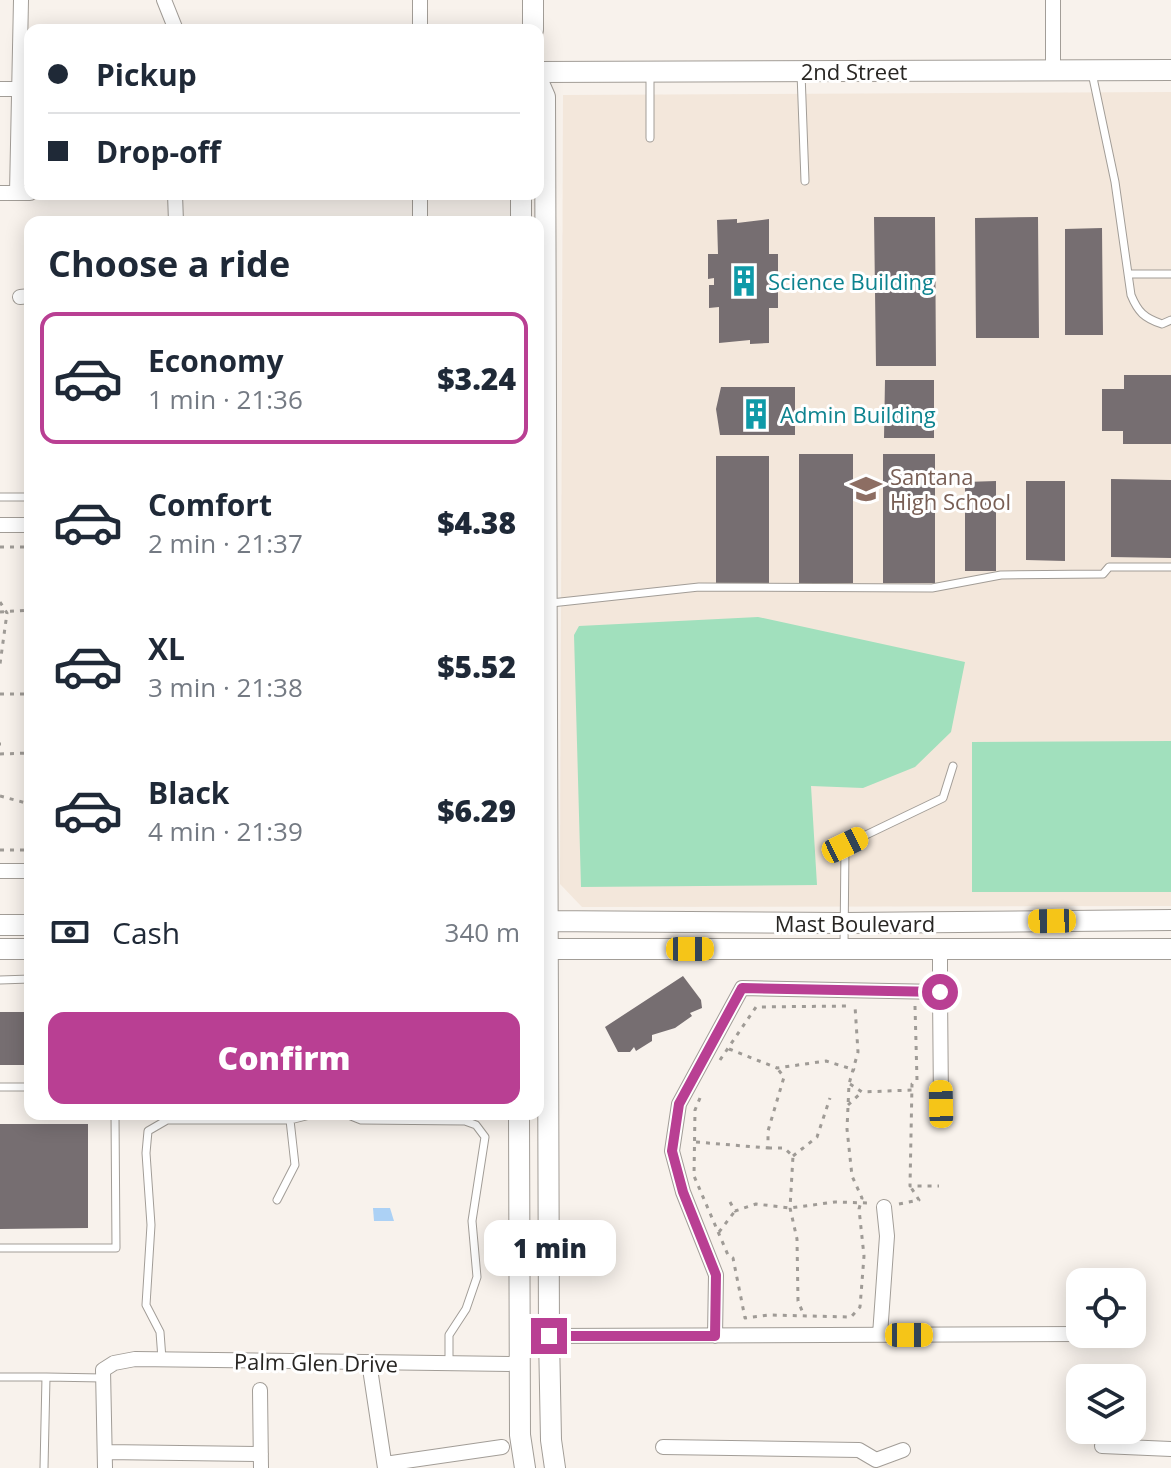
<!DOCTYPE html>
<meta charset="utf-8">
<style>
body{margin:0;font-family:"Open Sans",sans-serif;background:#f6f6f7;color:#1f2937;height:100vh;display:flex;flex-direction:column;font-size:30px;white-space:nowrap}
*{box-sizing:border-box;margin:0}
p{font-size:26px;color:#747a83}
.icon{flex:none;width:44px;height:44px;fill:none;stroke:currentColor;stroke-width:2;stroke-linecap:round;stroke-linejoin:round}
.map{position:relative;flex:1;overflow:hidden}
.panel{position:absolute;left:24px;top:216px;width:520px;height:904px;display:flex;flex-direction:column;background:#fff;border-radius:16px;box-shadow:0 4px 20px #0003}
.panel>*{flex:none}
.hud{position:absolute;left:24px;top:24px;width:520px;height:176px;border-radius:16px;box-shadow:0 4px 20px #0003;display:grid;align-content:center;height:176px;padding:0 24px;background:#fff}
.tools{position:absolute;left:1066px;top:1268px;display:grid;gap:16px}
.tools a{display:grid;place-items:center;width:80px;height:80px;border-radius:16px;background:#fff;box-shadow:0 4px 20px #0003;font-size:40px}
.end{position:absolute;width:36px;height:36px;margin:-18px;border:10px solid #b93f93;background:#fff;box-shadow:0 0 0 4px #fff}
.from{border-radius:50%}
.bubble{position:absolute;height:56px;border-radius:16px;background:#fff;box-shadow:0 4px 20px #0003;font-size:26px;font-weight:800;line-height:56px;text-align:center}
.car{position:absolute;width:24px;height:48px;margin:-24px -12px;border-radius:10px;box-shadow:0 0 6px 2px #0007;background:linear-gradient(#f5c518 24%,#345 0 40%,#f5c518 0 76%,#345 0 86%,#f5c518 0)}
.hud b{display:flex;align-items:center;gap:28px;height:76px;font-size:30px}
.hud b+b{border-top:2px solid #e0e1e3}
.hud i{width:20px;height:20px;background:#1f2937}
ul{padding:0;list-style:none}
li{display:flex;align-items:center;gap:24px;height:132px;margin:0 16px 12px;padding:0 8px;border:4px solid transparent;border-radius:16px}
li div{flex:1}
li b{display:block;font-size:30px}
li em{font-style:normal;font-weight:800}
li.selected{border-color:#b93f93}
li>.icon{width:72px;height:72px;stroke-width:1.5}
h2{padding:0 24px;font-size:36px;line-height:96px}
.pay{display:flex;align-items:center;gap:20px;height:88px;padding:0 24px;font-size:30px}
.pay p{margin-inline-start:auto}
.cta{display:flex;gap:16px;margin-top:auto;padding:16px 24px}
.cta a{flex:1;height:92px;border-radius:16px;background:#b93f93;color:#fff;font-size:32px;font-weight:800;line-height:92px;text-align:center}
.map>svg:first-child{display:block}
.built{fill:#f3e7db}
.green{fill:#a1e0bd}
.water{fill:#acd1f5}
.building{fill:#766e71}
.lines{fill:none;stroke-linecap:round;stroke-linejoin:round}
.lane-casing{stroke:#a29d97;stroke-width:9}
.street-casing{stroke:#a29d97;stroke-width:16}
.secondary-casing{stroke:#a29d97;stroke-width:22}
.path{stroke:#9f9b96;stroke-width:3;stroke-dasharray:4 6;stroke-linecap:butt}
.lane{stroke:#fff;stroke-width:7}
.street{stroke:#fff;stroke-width:14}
.secondary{stroke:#fff;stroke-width:20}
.route{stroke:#b93f93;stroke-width:10}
.labels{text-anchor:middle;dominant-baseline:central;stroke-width:6;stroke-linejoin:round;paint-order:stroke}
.street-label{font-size:22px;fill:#282623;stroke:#fff}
.culture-label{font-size:22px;fill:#0d838f;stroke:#fff;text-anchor:start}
.education-label{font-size:22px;fill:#785e54;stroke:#fff;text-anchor:start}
</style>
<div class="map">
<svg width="1171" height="1468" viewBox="0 0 1171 1468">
<rect width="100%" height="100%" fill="#f8f2ec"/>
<!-- built -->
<path class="built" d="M1171,92v814l-589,1 -22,-23 3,-789z"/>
<!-- green -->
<path class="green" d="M758,617l207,45 -14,70 -36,35 -52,21 -52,-2 6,99 -236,2 -7,-252 5,-9z
M1171,741v151h-199v-150z"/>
<!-- water -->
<path class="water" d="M373,1208h17l4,13h-20z"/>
<!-- building -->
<path class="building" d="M874,217h61l1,149h-60z
M1038,217l1,121h-63l-1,-120z
M737,219v4l32,-4v35h9v22h-4v7h4v25h-9v35l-19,1v-4l-31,3v-36l-10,1v-23h5v-7l-6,1v-25h10l-1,-34z
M1102,228l1,107h-38v-106z
M1124,375h47v69h-48v-13h-21v-42h22z
M885,380h49v58h-50z
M721,387h74v48h-75l-4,-26z
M799,454h54v129h-54z
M883,454h52v129h-52z
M716,456h53v127h-53z
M1111,479l60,1v78l-60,-1z
M996,481v90h-31v-89z
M1026,481h39v80l-39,-1z
M683,976l18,24 1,8 -12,5 2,3 -17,12 -23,7v6l-16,10 -2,-4 -4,5h-12l-13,-25z
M0,1012h30v53h-30z
M0,1124h88v104l-88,1z"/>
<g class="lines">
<defs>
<path id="lane" d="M650,72v66
M801,73l4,108
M1092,73l23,109 16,113c7,17 13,23 31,29l9,-4
M1128,274h43
M0,497h30
M551,603l148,-16 233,1 69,-13 102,-1 6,-7h62
M844,946l1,-101 98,-47 10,-32
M0,980l30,-1
M0,1087h30
M346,1114l15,6 104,1 11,4 9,12 -13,84 5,56 -11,32 -17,26v27
M277,1200l18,-35 -5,-45
M0,1248h116l-1,-134
M162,1359l-2,-27 -14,-27 5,-80 -5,-72 2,-22 19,-11h123l24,-6
M0,1377h46
M44,1468l2,-91 57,1"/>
<path id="street" d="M164,0l12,30
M1053,0v70
M420,30v-30
M0,89h22
M0,193h30
M17,193l4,-193
M175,194l1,28
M420,222v-28
M20,297l10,-1
M0,525h30
M0,871h30
M940,949v43
M880,1335l7,-99 -3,-29
M549,1336l531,-2
M715,1336l1,-61 -33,-83 -11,-41 7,-47 63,-116 198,4 1,112
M369,1362l16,106
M260,1390l1,78
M1102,1446l69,3
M663,1447l196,3 17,10
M105,1452l156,2
M876,1460l27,-10
M385,1464l117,-17
M105,1468l-2,-98 11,-7 21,-4 384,5"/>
<path id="secondary" d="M533,0v30
M538,72l633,-2
M538,81l7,16 4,1239 2,104 4,28
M521,222v-28
M539,921l305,2 327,-3
M0,925h30
M0,949h30
M539,949h632
M519,1114l1,321 5,33"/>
</defs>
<!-- lane casing -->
<use href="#lane" class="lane-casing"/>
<!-- street casing -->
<use href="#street" class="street-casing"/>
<!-- secondary casing -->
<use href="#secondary" class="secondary-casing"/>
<!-- path -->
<path class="path" d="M0,547h30
M0,602l7,11 -7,51
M0,612l30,-2
M0,694h30
M0,744h1
M0,754l30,-1
M0,796l30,8
M0,850h30
M915,1006l2,74 -5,4 -2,102h29
M729,1049l48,19 49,-7 29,9
M720,1060l36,-53 92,-1
M850,1084l12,8 50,-2
M700,1098l-5,12 -1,66 34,79 5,3 12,60 23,-3 83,2 9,-10 4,-51 -5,-47 3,-11 -10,-22 -5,-47 2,-45 9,-32 -3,-46
M848,1105l14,-13
M696,1142l72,6v-17l16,-54 -7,-9
M768,1148h16l9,8 -3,52 7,31 1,62 5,12
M793,1156l24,-19 13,-39
M730,1202l5,9 21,-7 34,4 45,-6 35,1
M899,1204l20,-4 -9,-14
M719,1232l16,-21"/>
<!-- lane -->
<use href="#lane" class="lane"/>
<!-- street -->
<use href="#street" class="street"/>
<!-- secondary -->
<use href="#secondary" class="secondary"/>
</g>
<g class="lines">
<!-- route -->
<path class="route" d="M549,1336h166l1,-61 -33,-83 -11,-41 7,-47 63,-116 198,4"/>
</g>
<!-- icons -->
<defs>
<symbol id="building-bare" viewBox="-9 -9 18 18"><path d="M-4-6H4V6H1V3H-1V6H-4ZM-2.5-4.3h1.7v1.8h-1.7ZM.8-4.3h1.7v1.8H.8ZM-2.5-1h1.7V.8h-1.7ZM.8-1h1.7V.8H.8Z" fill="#0f9aa8" stroke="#fff" stroke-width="2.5" paint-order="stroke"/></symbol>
<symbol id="school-bare" viewBox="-9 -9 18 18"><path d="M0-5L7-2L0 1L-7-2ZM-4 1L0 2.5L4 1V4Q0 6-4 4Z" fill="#8d6e63" stroke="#fff" stroke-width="2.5" paint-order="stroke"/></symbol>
</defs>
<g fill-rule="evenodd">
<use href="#building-bare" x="722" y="259" width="44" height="44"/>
<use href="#building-bare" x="734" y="392" width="44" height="44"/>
<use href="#school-bare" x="844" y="467" width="44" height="44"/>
</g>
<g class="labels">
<!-- street labels -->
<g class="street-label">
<text x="854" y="71">2nd Street</text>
<text x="855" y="923">Mast Boulevard</text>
<text transform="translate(316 1362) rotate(1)">Palm Glen Drive</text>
</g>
<!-- culture labels -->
<g class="culture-label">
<text x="768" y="281">Science Building</text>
<text x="780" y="414">Admin Building</text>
</g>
<!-- education labels -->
<g class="education-label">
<text x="890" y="476">Santana<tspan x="890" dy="25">High School</tspan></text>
</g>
</g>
</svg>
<div class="tools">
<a><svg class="icon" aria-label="locate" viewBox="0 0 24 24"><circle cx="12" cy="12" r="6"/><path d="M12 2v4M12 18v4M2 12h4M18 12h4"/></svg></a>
<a><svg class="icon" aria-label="layers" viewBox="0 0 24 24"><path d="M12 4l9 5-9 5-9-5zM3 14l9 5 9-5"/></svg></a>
</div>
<i class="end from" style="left:940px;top:992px"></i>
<i class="end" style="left:549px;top:1336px"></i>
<div class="bubble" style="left:484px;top:1220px;width:132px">1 min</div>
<i class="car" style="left:845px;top:845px;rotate:64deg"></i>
<i class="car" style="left:1052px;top:921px;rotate:269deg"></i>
<i class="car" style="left:690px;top:949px;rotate:90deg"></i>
<i class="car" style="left:941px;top:1104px;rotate:359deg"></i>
<i class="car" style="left:909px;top:1335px;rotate:90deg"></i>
<div class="hud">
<b><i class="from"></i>Pickup</b>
<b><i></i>Drop-off</b>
</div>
<section class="panel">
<h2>Choose a ride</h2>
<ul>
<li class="selected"><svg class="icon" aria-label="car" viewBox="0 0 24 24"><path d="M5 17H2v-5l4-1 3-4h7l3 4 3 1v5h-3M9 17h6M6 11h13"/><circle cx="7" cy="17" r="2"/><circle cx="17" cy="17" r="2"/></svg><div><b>Economy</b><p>1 min · 21:36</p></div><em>$3.24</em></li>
<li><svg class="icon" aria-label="car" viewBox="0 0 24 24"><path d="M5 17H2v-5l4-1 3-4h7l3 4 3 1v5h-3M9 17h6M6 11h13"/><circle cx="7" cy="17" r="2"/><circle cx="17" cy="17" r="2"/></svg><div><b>Comfort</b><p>2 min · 21:37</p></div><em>$4.38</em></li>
<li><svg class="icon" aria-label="car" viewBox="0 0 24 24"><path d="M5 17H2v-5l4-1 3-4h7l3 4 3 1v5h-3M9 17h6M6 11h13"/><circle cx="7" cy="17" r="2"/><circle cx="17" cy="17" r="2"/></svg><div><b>XL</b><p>3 min · 21:38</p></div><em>$5.52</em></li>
<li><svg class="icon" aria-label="car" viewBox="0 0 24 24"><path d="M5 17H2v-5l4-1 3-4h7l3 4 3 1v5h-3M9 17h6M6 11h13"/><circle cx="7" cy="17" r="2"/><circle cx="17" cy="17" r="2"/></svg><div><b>Black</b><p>4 min · 21:39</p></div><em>$6.29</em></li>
</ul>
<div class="pay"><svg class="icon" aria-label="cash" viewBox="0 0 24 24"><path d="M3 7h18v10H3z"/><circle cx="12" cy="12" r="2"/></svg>Cash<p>340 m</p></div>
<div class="cta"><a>Confirm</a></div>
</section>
</div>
